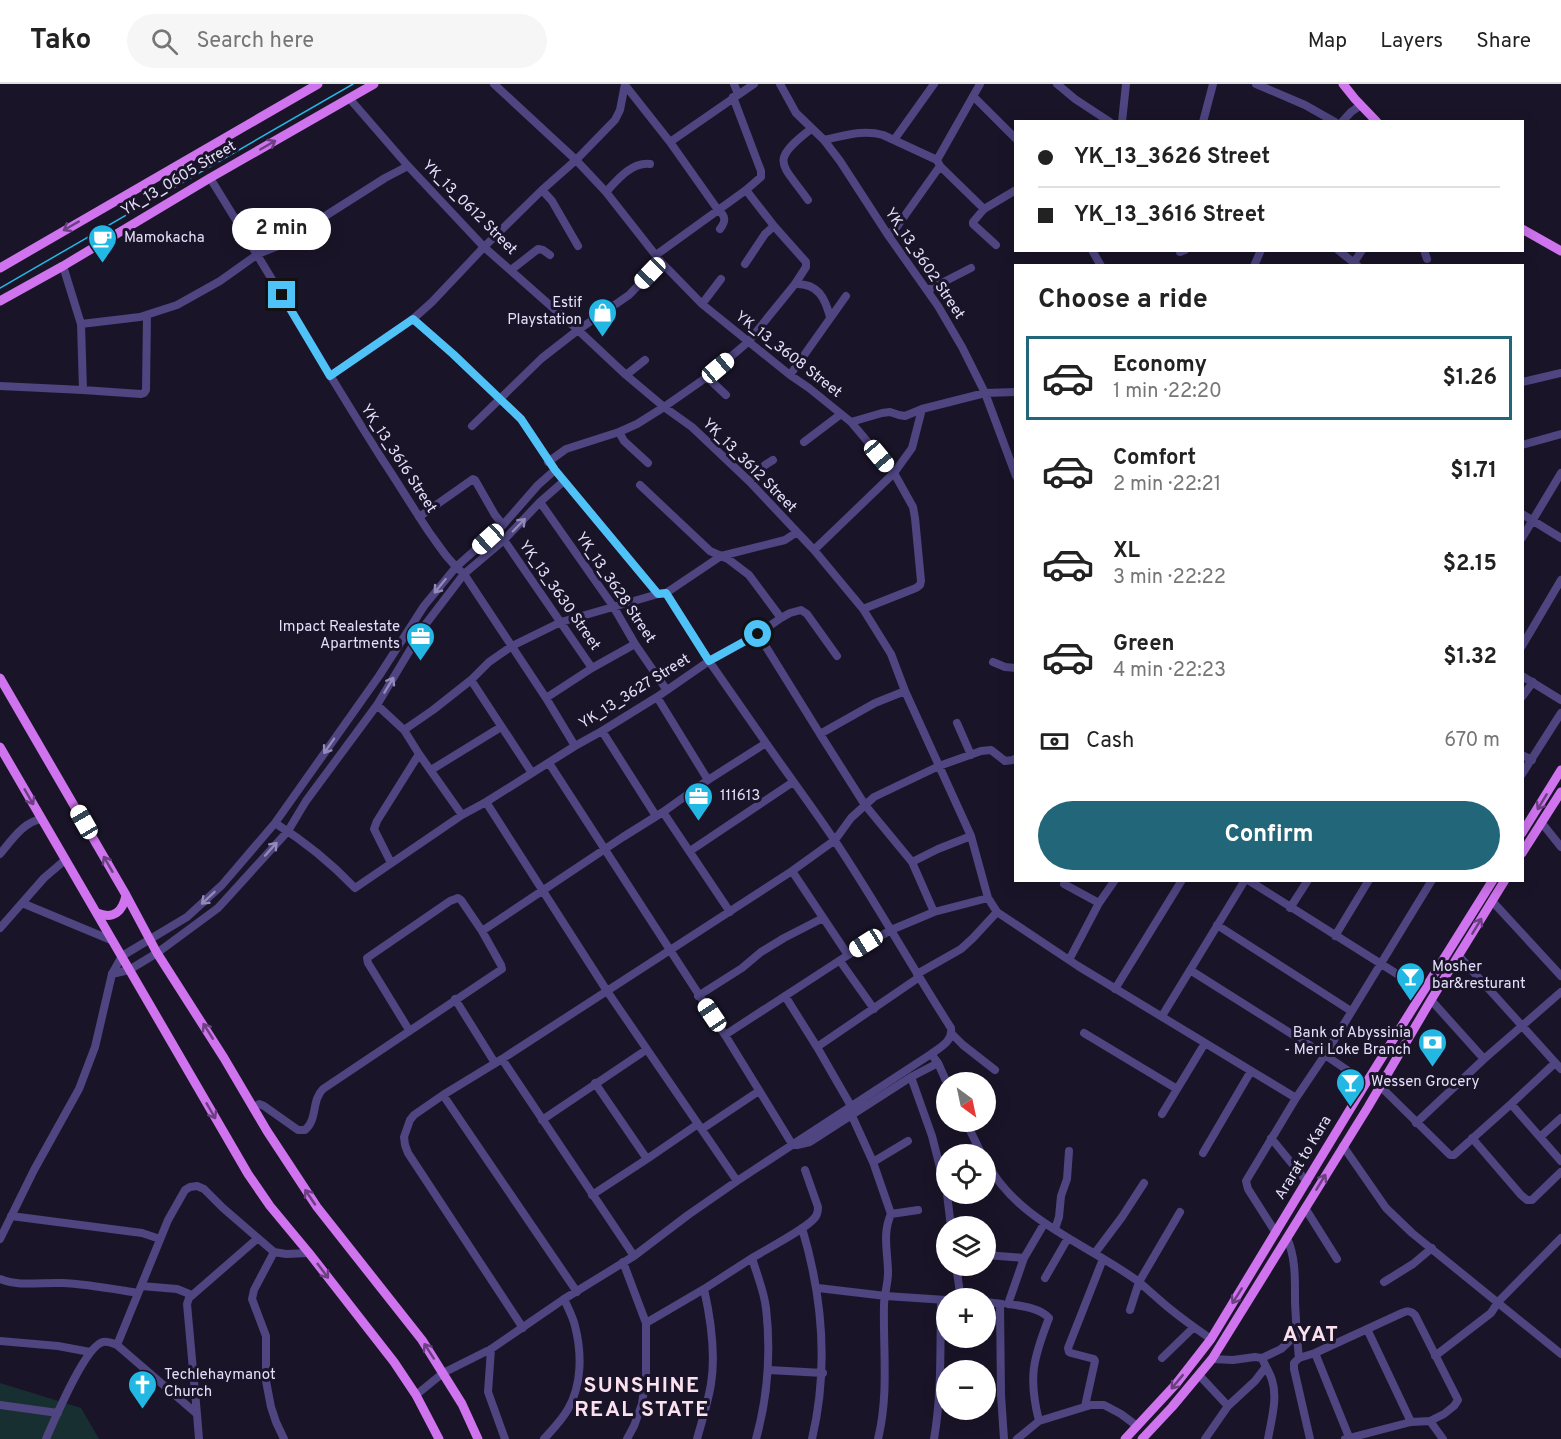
<!DOCTYPE html>
<meta charset="utf-8">
<style>
body{margin:0;font-family:Overpass,sans-serif;background:#f6f6f6;color:#222;height:100vh;display:flex;flex-direction:column;font-size:22px;white-space:nowrap}
*{box-sizing:border-box;margin:0}
p{font-size:20px;color:#767676}
.icon{flex:none;width:33px;height:33px;fill:none;stroke:currentColor;stroke-width:2;stroke-linecap:round;stroke-linejoin:round}
.map{position:relative;flex:1;overflow:hidden}
.side{position:absolute;left:1014px;top:180px;width:510px;height:618px;display:flex;flex-direction:column;background:#fff;border-radius:0px;box-shadow:0 3px 15px #0003}
.side>*{flex:none}
.top-card{position:absolute;left:1014px;top:36px;width:510px;height:132px;border-radius:0px;box-shadow:0 3px 15px #0003;display:grid;align-content:center;height:132px;padding:0 24px;background:#fff}
.needle{width:39px;rotate:147deg}
.controls{position:absolute;left:936px;top:988px;display:grid;gap:12px}
.controls a{display:grid;place-items:center;width:60px;height:60px;border-radius:50%;background:#fff;box-shadow:0 3px 15px #0003;font-size:30px}
.end{position:absolute;width:27px;height:27px;margin:-14px;border:8px solid #4fc3f7;background:#111;box-shadow:0 0 0 3px #111}
.from{border-radius:50%}
.bubble{position:absolute;height:42px;border-radius:21px;background:#fff;box-shadow:0 3px 15px #0003;font-size:20px;font-weight:700;line-height:42px;text-align:center}
.car{position:absolute;width:18px;height:36px;margin:-18px -9px;border-radius:8px;box-shadow:0 0 4px 2px #0007;background:linear-gradient(#fff 24%,#345 0 40%,#fff 0 76%,#345 0 86%,#fff 0)}
.top-card b{display:flex;align-items:center;gap:21px;height:57px;font-size:22px}
.top-card b+b{border-top:2px solid #e0e0e0}
.top-card i{width:15px;height:15px;background:#222}
ul{padding:0;list-style:none}
li{display:flex;align-items:center;gap:18px;height:84px;margin:0 12px 9px;padding:0 12px;border:3px solid transparent;border-radius:0px}
li div{flex:1}
li b{display:block;font-size:22px}
li em{font-style:normal;font-weight:700}
li.active{border-color:#226679}
li>.icon{width:54px;height:54px;stroke-width:1.5}
h2{padding:0 24px;font-size:27px;line-height:72px}
.pay{display:flex;align-items:center;gap:15px;height:66px;padding:0 24px;font-size:22px}
.pay p{margin-inline-start:auto}
.action{display:flex;gap:12px;margin-top:auto;padding:12px 24px}
.action a{flex:1;height:69px;border-radius:36px;background:#226679;color:#fff;font-size:24px;font-weight:700;line-height:69px;text-align:center}
header{display:flex;align-items:center;gap:36px;box-sizing:border-box;height:84px;padding:0 30px;background:#fff;border-bottom:2px solid #e0e0e0}
header strong{font-size:28px}
nav{display:flex;gap:33px;margin-inline-start:auto;font-size:21px}
.search{width:420px;height:54px;background:#f6f6f6;display:flex;align-items:center;gap:15px;box-sizing:border-box;padding:0 21px;border-radius:33px;color:#767676;font-size:22px}
.map>svg:first-child{display:block}
.green{fill:#182f31}
.lines{fill:none;stroke-linecap:round;stroke-linejoin:round}
.minor{stroke:#4e4581;stroke-width:8}
.major{stroke:#cf73ee;stroke-width:9}
.tram{stroke:#22b8e3;stroke-width:1.5}
.oneway{stroke:#6b3f81}
.oneway2{stroke:#928ab8}
.route{stroke:#4fc3f7;stroke-width:8}
.labels{text-anchor:middle;dominant-baseline:central;stroke-width:6;stroke-linejoin:round;paint-order:stroke}
.street-label{font-size:15px;fill:#e5dffb;stroke:#1a1428}
.poi-label{font-size:15px;fill:#e5dffb;stroke:#1a1428;text-anchor:start}
.district-label{font-size:21px;font-weight:bold;letter-spacing:1.5px;fill:#fbe1ee;stroke:#1a1428}
</style>
<header>
<strong>Tako</strong>
<div class="search"><svg class="icon" aria-label="search" viewBox="0 0 24 24"><circle cx="10" cy="10" r="6"/><path d="M15 15l6 6"/></svg>Search here</div>
<nav><a>Map</a><a>Layers</a><a>Share</a></nav>
</header>
<div class="map">
<svg width="1561" height="1355" viewBox="0 0 1561 1355">
<rect width="100%" height="100%" fill="#1a1428"/>
<!-- green -->
<path class="green" d="M0,1299l81,25 18,31h-99z"/>
<g class="lines">
<!-- minor -->
<path class="minor" d="M494,0l82,76 30,32 55,70 41,42 88,71 19,13 42,34 43,51 19,34 2,11 6,63 -1,4 -4,3 -53,21
M734,0l4,10
M780,0l16,29 28,27 16,21 48,74 50,71 24,41 23,46 31,83
M1057,0l18,15 35,23
M1256,0l49,21 30,17
M625,1l45,57 48,68c8,6 8,11 2,19
M973,12l43,43
M349,14l59,68 76,81 94,83 48,45 38,32 28,20 57,54 65,69 49,59 28,45 14,37 66,145 17,62 9,14 81,54 218,132
M1122,38l4,-38
M1203,38l10,-38
M1342,38l9,-10 10,-7
M824,56c20,-4 39,-11 59,-5l54,25 43,-76
M894,56l40,-56
M670,58l84,-58
M940,82l44,43
M210,94c58,93 113,188 172,281 16,24 31,49 47,73 11,15 20,30 35,42l82,124 29,48
M542,106l10,11 26,45
M606,108c11,-12 25,-30 44,-28
M808,116c-26,-37 -40,-38 3,-71
M888,151l8,-7 44,-62 -3,-6
M996,161l-23,-21v-2l11,-13 32,-19
M1092,166l9,16
M1180,166v2l5,-2
M1338,166l20,16
M1424,166l3,9
M656,171l90,-65 15,-13v-6l-28,-74
M745,180l20,-30 9,-8
M1353,180l9,-14
M63,182l18,58 2,66
M1254,182l7,-16
M511,186l27,-21 5,1 7,5
M795,200c23,-1 30,14 35,33
M928,206l43,-22
M702,220l19,-25
M413,235l40,35 68,65 34,51 103,124
M81,240l59,-7 37,-12 43,-24 38,-27 20,-8 107,-68 23,-12
M626,291l19,-15
M790,291l56,-79
M330,292l83,-57 19,-17 52,-55 58,-57 34,-30 39,-40 5,-10 5,-26
M707,293l19,18
M1522,298l39,-9
M0,302l83,4 58,4 3,-1 2,-3 1,-75
M851,338l31,-9 8,-1 9,3 6,1 17,-7 63,-16 31,-1
M472,342l70,-68 36,-28 38,-26 13,-9 32,-33
M619,348l5,9 24,22
M804,358l37,-28
M1522,361l39,-11
M548,378l18,-13 53,-17 18,-8 27,-17 43,-30 41,-35 47,-58 11,-17v-5l-32,-36 -28,-36
M749,397l16,-16 8,-5
M540,418l73,104 22,38 31,45
M1522,430l39,24
M419,433l54,-38 2,1 20,35 8,10
M1522,454l39,-65
M504,456l88,128
M814,466l80,-77 18,-25 10,-39
M666,509l43,68 57,82
M781,534l9,-5 11,-3 6,4 30,42
M758,550l62,100
M1522,562l39,-66
M993,578l12,5 11,1
M1522,592l39,24
M471,596l61,93
M905,607l-30,12 -55,31 45,71 47,57 22,50
M657,613l51,83
M1522,613l11,-15
M546,614l46,-30 43,-24
M377,621l27,25
M957,639l14,32
M602,647l54,85
M1522,671l10,5
M549,679l176,272 67,109 5,1 13,-3 101,-65 27,-14
M431,686l70,-43
M1522,690l39,-61
M486,718l121,189 130,190
M663,728l67,100
M462,731l-43,-61 -15,-24 29,-20 38,-30 18,-18 23,-16 49,-24 97,-28 8,-1 55,-37 64,-16 12,-8
M1541,738l20,25
M275,739c29,18 56,40 80,65l107,-73 24,-13 89,-56 27,-15 55,-34 52,-36 49,-27 23,-16 -32,-43 -21,-16 -18,-8 -70,-66
M690,767l103,-69
M0,770c11,-13 24,-33 42,-35
M912,778l26,-13 33,-13
M391,779l-17,-34 3,-8 42,-67
M792,787l56,84
M1248,796l176,111
M1064,800l35,19
M1492,817l69,75
M22,819l89,37
M1290,824l18,-28
M1217,841l134,86
M0,844l44,-50 21,-18
M482,847l141,-94 40,-25 45,-32 58,-37c23,33 47,65 69,98 41,61 76,125 116,187 2,13 -10,19 -20,26
M1335,852l34,-56
M1459,872l102,113
M1069,876l30,-57 16,-23
M840,877l34,48
M1190,886l135,85 41,28
M112,890l17,-4 28,-17 61,-45 70,-77 18,-30 71,-96 48,-80 39,-51 40,-34 36,-38 24,-21
M917,890l44,-25 12,-11 24,-26
M1115,905l67,-109
M698,912l44,-28 19,-16 23,-14 39,-20
M785,912l32,51 34,59
M455,915l40,64
M1431,916l53,59
M1162,932l83,-136
M1084,949l93,56
M952,950l11,11 32,25
M725,951l123,-80 43,-25 43,-18 54,-14
M817,963l101,-69
M502,975l132,197
M911,993l21,59 14,55
M1380,1002l70,69h4l57,-51 50,57
M443,1011l134,197
M1511,1020l44,-41
M253,1024l6,-4 5,2 34,24h7c13,-11 6,-29 18,-41l179,-120 -1,-4 -19,-34 -21,-31 -3,-2 -8,3 -83,57 1,5 41,67
M1162,1030l43,-71
M852,1032l21,46 18,52 27,-4
M542,1036l104,-70
M966,1038l16,33
M1416,1039l68,-64 77,-67
M702,1045l57,-38
M1540,1053l21,-19
M1271,1054l36,44
M1472,1054l49,57 6,5h5l29,-28
M1343,1062l43,62 26,25 149,121
M1203,1069l48,-82
M647,1075l51,-35
M986,1077c30,60 102,83 153,121 8,7 16,14 24,21 15,13 32,25 48,36
M873,1078l35,-21
M947,1110l4,33
M592,1111l55,-36 -52,-76
M1305,1124l32,51
M11,1132l131,17 18,6
M802,1144c21,70 27,139 10,211
M1055,1145l4,-12 2,-21 6,-17 2,-28
M1276,1149l-28,-44 -2,-8 50,-83 29,-43 107,-175
M1287,1154c9,20 8,43 8,64 1,19 2,38 4,56
M0,1155l34,-69 45,-81 16,-42 17,-73 10,-18 65,-39 35,-32 53,-62 104,-147 45,-70 32,-39 47,-42 35,-40 17,-15
M274,1168l-20,38 -2,9 14,37v45l5,26 5,15 8,17
M1095,1169l27,-36 22,-34
M986,1171l38,3
M623,1178l23,61v52l-4,29 -8,22 -7,13
M956,1182l5,33
M1045,1194l23,-40
M0,1195c19,8 41,3 62,4 25,1 51,6 76,10
M1384,1198l29,-18 19,-16
M141,1202l36,3 15,6
M818,1204l68,8 60,4
M986,1218l16,2
M1000,1220l1,91 3,44
M1130,1226l9,-28 41,-70
M646,1239l58,-34
M523,1244l-115,-175 -3,-8 -1,-8 6,-17 4,-5 29,-20 59,-36 290,-188 43,-31 16,-22 23,-21 65,-31 42,-15 10,-1 14,11 8,-1 3,-2
M1367,1245l44,93
M0,1257l58,5 32,6
M491,1265l-3,43 17,47
M1315,1269l34,84 -1,2
M1435,1272l56,-43 7,-11 63,-64
M1162,1274l32,-31
M1262,1274l19,-9 15,-14
M1212,1275l21,1 22,-3 7,1c3,8 8,15 10,22 6,18 -1,41 -4,59
M769,1286l54,3
M1199,1291l29,31
M416,1311l27,-22 48,-24 73,-50 70,-43 54,-41 49,-34 194,-127 7,9 9,20
M0,1321l58,8
M1085,1322l10,-45 -1,-2 -23,-6 -2,-1 -1,-4 35,-89
M197,1330l-10,-110 2,-6 69,-60
M1039,1337c-11,-44 -6,-62 10,-103 -9,-10 -27,-12 -41,-14l16,-46 20,-34
M1430,1337l13,18
M46,1355c8,-18 39,-93 57,-97 5,-1 9,1 14,3
M199,1355l-2,-25 -80,-69 51,-125 17,-30 5,-3 7,-1 7,3 19,19 51,44 12,2 23,-1
M544,1355c8,-9 18,-19 24,-30 14,-24 14,-56 7,-83 -2,-9 -7,-18 -11,-27
M697,1355c5,-18 11,-37 14,-55 5,-31 0,-64 -7,-95l48,-31
M756,1355c12,-43 15,-87 10,-131 -2,-17 -9,-33 -14,-50 13,-8 58,-31 64,-42 2,-3 2,-5 2,-9l-13,-37
M878,1355c11,-45 5,-88 6,-134 0,-10 4,-21 4,-32 0,-21 -6,-39 3,-59
M934,1355c8,-46 6,-92 7,-138
M1017,1355l22,-18 52,-16h13l17,9 16,12
M1205,1355l23,-33 27,-25 10,-13
M1310,1355l-16,-70v-6l5,-5 16,-5 87,-40c5,-2 8,-3 13,2l43,85 -4,6 -10,8 -14,7 -19,1 -66,17"/>
<!-- major -->
<path class="major" d="M1343,0l12,15 22,23
M1522,145l39,22
M0,184l318,-184
M0,217l63,-35 147,-88 164,-94
M0,594l126,217 31,58 67,105 43,73 50,76 105,133 40,64 16,35
M0,663l248,427 22,32 39,47 85,109 22,33 23,44
M1522,749l39,-63
M1522,769l39,-61
M97,829c17,7 26,-2 29,-18
M1125,1355l51,-55 35,-45 155,-256 127,-203
M1142,1355l30,-32 40,-48 156,-252 63,-107 74,-120"/>
<!-- tram -->
<path class="tram" d="M0,204l353,-204"/>
</g>
<!-- one-way arrows -->
<defs><path id="oneway-shaft" d="M-6 0H5M1.5-3L5.5 0L1.5 3" fill="none" stroke-width="1.6" stroke-linecap="round" stroke-linejoin="round" transform="scale(1.5)"/></defs>
<g class="oneway">
<use href="#oneway-shaft" transform="translate(268 61) rotate(-30)"/>
<use href="#oneway-shaft" transform="translate(71 142) rotate(150)"/>
<use href="#oneway-shaft" transform="translate(29 713) rotate(60)"/>
<use href="#oneway-shaft" transform="translate(1542 718) rotate(121)"/>
<use href="#oneway-shaft" transform="translate(108 780) rotate(-120)"/>
<use href="#oneway-shaft" transform="translate(1477 842) rotate(-59)"/>
<use href="#oneway-shaft" transform="translate(208 947) rotate(-122)"/>
<use href="#oneway-shaft" transform="translate(211 1027) rotate(60)"/>
<use href="#oneway-shaft" transform="translate(1321 1098) rotate(-59)"/>
<use href="#oneway-shaft" transform="translate(310 1113) rotate(-124)"/>
<use href="#oneway-shaft" transform="translate(323 1187) rotate(53)"/>
<use href="#oneway-shaft" transform="translate(1237 1212) rotate(122)"/>
<use href="#oneway-shaft" transform="translate(429 1267) rotate(-123)"/>
<use href="#oneway-shaft" transform="translate(1177 1298) rotate(130)"/>
</g>
<g class="oneway2">
<use href="#oneway-shaft" transform="translate(519 441) rotate(-46)"/>
<use href="#oneway-shaft" transform="translate(440 502) rotate(129)"/>
<use href="#oneway-shaft" transform="translate(389 601) rotate(-59)"/>
<use href="#oneway-shaft" transform="translate(329 662) rotate(125)"/>
<use href="#oneway-shaft" transform="translate(271 765) rotate(-48)"/>
<use href="#oneway-shaft" transform="translate(208 814) rotate(137)"/>
</g>
<g class="lines">
<!-- route -->
<path class="route" d="M282,211l48,81 83,-57 40,35 68,65 34,51 103,124 8,-1 43,68 49,-27"/>
</g>
<!-- icons -->
<defs>
<symbol id="cafe-pin" viewBox="-11 -11 22 30"><path d="M0 17L-7.5 6A9.5 9.5 0 1 1 7.5 6Z" fill="#22b8e3" stroke="#1a1428"/><path d="M-5.5-4.5H6V0H3Q3 3.5 0 3.5H-2.5Q-5.5 3.5-5.5 0ZM3-3.2v2h1.7v-2ZM-6 4.5H4V6H-6Z" fill="#fff"/></symbol>
<symbol id="shop-pin" viewBox="-11 -11 22 30"><path d="M0 17L-7.5 6A9.5 9.5 0 1 1 7.5 6Z" fill="#22b8e3" stroke="#1a1428"/><path d="M-5-2.5h2.3a2.7 3.5 0 0 1 5.4 0H5L5.5 6h-11ZM-1.5-2.5h3a1.5 2.3 0 0 0-3 0Z" fill="#fff"/></symbol>
<symbol id="office-pin" viewBox="-11 -11 22 30"><path d="M0 17L-7.5 6A9.5 9.5 0 1 1 7.5 6Z" fill="#22b8e3" stroke="#1a1428"/><path d="M-6-3h4V-5.5h4V-3h4V5H-6ZM-1-4.5V-3h2v-1.5ZM-6 0V1H6V0Z" fill="#fff"/></symbol>
<symbol id="bar-pin" viewBox="-11 -11 22 30"><path d="M0 17L-7.5 6A9.5 9.5 0 1 1 7.5 6Z" fill="#22b8e3" stroke="#1a1428"/><path d="M-6-5H6L.8 .8V4.5H3.5V6h-7V4.5H-.8V.8Z" fill="#fff"/></symbol>
<symbol id="bank-pin" viewBox="-11 -11 22 30"><path d="M0 17L-7.5 6A9.5 9.5 0 1 1 7.5 6Z" fill="#22b8e3" stroke="#1a1428"/><path d="M-6-4H6V4H-6ZM0-2.3a2.3 2.3 0 1 0 0 4.6a2.3 2.3 0 1 0 0-4.6Z" fill="#fff"/></symbol>
<symbol id="church-pin" viewBox="-11 -11 22 30"><path d="M0 17L-7.5 6A9.5 9.5 0 1 1 7.5 6Z" fill="#22b8e3" stroke="#1a1428"/><path d="M-1.2-6h2.4v3.5h3.3v2.4h-3.3V6h-2.4V-.1h-3.3v-2.4h3.3Z" fill="#fff"/></symbol>
</defs>
<g fill-rule="evenodd">
<use href="#cafe-pin" x="86" y="138" width="33" height="45"/>
<use href="#shop-pin" x="586" y="212" width="33" height="45"/>
<use href="#office-pin" x="404" y="536" width="33" height="45"/>
<use href="#office-pin" x="682" y="696" width="33" height="45"/>
<use href="#bar-pin" x="1394" y="876" width="33" height="45"/>
<use href="#bank-pin" x="1416" y="942" width="33" height="45"/>
<use href="#bar-pin" x="1334" y="982" width="33" height="45"/>
<use href="#church-pin" x="126" y="1284" width="33" height="45"/>
</g>
<g class="labels">
<!-- street labels -->
<g class="street-label">
<text transform="translate(179 95) rotate(-31)">YK_13_0605 Street</text>
<text transform="translate(469 124) rotate(45)">YK_13_0612 Street</text>
<text transform="translate(924 180) rotate(56)">YK_13_3602 Street</text>
<text transform="translate(788 271) rotate(38)">YK_13_3608 Street</text>
<text transform="translate(398 375) rotate(57)">YK_13_3616 Street</text>
<text transform="translate(749 382) rotate(45)">YK_13_3612 Street</text>
<text transform="translate(615 504) rotate(56)">YK_13_3628 Street</text>
<text transform="translate(559 512) rotate(55)">YK_13_3630 Street</text>
<text transform="translate(635 608) rotate(-32)">YK_13_3627 Street</text>
<text transform="translate(1304 1074) rotate(-59)">Ararat to Kara</text>
</g>
<!-- poi labels -->
<g class="poi-label">
<text x="124" y="154">Mamokacha</text>
<text x="582" y="219" text-anchor="end">Estif<tspan x="582" dy="17">Playstation</tspan></text>
<text x="400" y="543" text-anchor="end">Impact Realestate<tspan x="400" dy="17">Apartments</tspan></text>
<text x="720" y="712">111613</text>
<text x="1432" y="883">Mosher<tspan x="1432" dy="17">bar&amp;resturant</tspan></text>
<text x="1411" y="949" text-anchor="end">Bank of Abyssinia<tspan x="1411" dy="17">- Meri Loke Branch</tspan></text>
<text x="1371" y="998">Wessen Grocery</text>
<text x="164" y="1291">Techlehaymanot<tspan x="164" dy="17">Church</tspan></text>
</g>
<!-- district labels -->
<g class="district-label">
<text x="1311" y="1251">AYAT</text>
<text x="642" y="1302">SUNSHINE<tspan x="642" dy="24">REAL STATE</tspan></text>
</g>
</g>
</svg>
<div class="controls">
<a><svg class="needle" viewBox="-14 -14 28 28"><path d="M0-13l5 13h-10z" fill="#e53935"/><path d="M0 13l5-13h-10z" fill="#767676"/></svg></a>
<a><svg class="icon" aria-label="locate" viewBox="0 0 24 24"><circle cx="12" cy="12" r="6"/><path d="M12 2v4M12 18v4M2 12h4M18 12h4"/></svg></a>
<a><svg class="icon" aria-label="layers" viewBox="0 0 24 24"><path d="M12 4l9 5-9 5-9-5zM3 14l9 5 9-5"/></svg></a>
<a>+</a>
<a>−</a>
</div>
<i class="end from" style="left:758px;top:550px"></i>
<i class="end" style="left:282px;top:211px"></i>
<div class="bubble" style="left:232px;top:124px;width:99px">2 min</div>
<i class="car" style="left:650px;top:189px;rotate:224deg"></i>
<i class="car" style="left:718px;top:284px;rotate:50deg"></i>
<i class="car" style="left:879px;top:372px;rotate:140deg"></i>
<i class="car" style="left:488px;top:455px;rotate:228deg"></i>
<i class="car" style="left:84px;top:738px;rotate:330deg"></i>
<i class="car" style="left:866px;top:859px;rotate:238deg"></i>
<i class="car" style="left:712px;top:931px;rotate:326deg"></i>
<div class="top-card">
<b><i class="from"></i>YK_13_3626 Street</b>
<b><i></i>YK_13_3616 Street</b>
</div>
<section class="side">
<h2>Choose a ride</h2>
<ul>
<li class="active"><svg class="icon" aria-label="car" viewBox="0 0 24 24"><path d="M5 17H2v-5l4-1 3-4h7l3 4 3 1v5h-3M9 17h6M6 11h13"/><circle cx="7" cy="17" r="2"/><circle cx="17" cy="17" r="2"/></svg><div><b>Economy</b><p>1 min · 22:20</p></div><em>$1.26</em></li>
<li><svg class="icon" aria-label="car" viewBox="0 0 24 24"><path d="M5 17H2v-5l4-1 3-4h7l3 4 3 1v5h-3M9 17h6M6 11h13"/><circle cx="7" cy="17" r="2"/><circle cx="17" cy="17" r="2"/></svg><div><b>Comfort</b><p>2 min · 22:21</p></div><em>$1.71</em></li>
<li><svg class="icon" aria-label="car" viewBox="0 0 24 24"><path d="M5 17H2v-5l4-1 3-4h7l3 4 3 1v5h-3M9 17h6M6 11h13"/><circle cx="7" cy="17" r="2"/><circle cx="17" cy="17" r="2"/></svg><div><b>XL</b><p>3 min · 22:22</p></div><em>$2.15</em></li>
<li><svg class="icon" aria-label="car" viewBox="0 0 24 24"><path d="M5 17H2v-5l4-1 3-4h7l3 4 3 1v5h-3M9 17h6M6 11h13"/><circle cx="7" cy="17" r="2"/><circle cx="17" cy="17" r="2"/></svg><div><b>Green</b><p>4 min · 22:23</p></div><em>$1.32</em></li>
</ul>
<div class="pay"><svg class="icon" aria-label="cash" viewBox="0 0 24 24"><path d="M3 7h18v10H3z"/><circle cx="12" cy="12" r="2"/></svg>Cash<p>670 m</p></div>
<div class="action"><a>Confirm</a></div>
</section>
</div>
